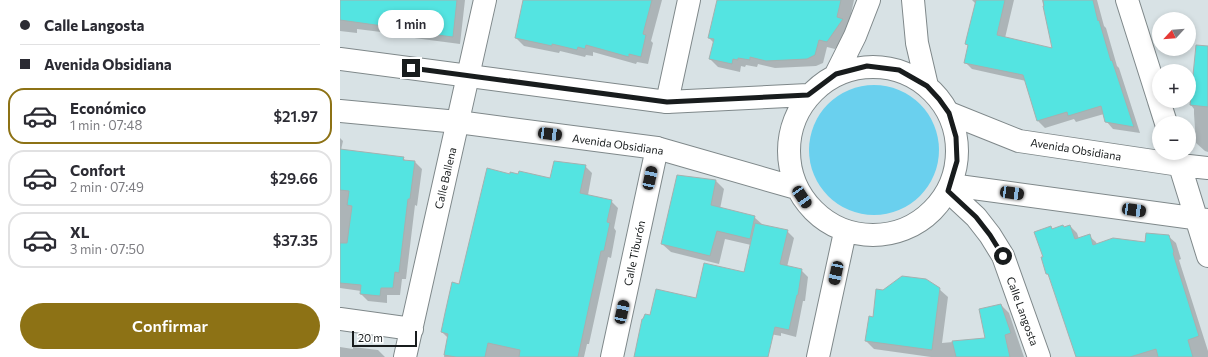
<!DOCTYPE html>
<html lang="es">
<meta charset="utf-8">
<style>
body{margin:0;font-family:Commissioner,sans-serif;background:#f7f7f7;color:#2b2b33;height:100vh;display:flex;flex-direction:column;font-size:15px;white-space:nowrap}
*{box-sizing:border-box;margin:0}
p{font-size:13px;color:#7c7c81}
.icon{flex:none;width:22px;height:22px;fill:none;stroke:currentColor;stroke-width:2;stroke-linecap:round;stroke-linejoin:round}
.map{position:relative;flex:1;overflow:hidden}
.drawer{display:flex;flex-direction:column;background:#fff;width:340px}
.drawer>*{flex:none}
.banner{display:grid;align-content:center;height:88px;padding:0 20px;background:#fff}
.needle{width:26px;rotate:244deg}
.buttons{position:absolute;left:812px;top:12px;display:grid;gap:8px}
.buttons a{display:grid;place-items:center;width:44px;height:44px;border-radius:50%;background:#fff;box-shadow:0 2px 6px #0003;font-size:20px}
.scale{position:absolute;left:12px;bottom:10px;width:65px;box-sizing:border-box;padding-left:4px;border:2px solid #181c1d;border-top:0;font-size:11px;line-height:14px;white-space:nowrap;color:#181c1d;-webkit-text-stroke:3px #fff;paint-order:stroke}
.end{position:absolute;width:18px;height:18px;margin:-9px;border:5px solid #181c1d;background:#fff;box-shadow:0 0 0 2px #fff}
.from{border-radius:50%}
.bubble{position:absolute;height:28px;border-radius:14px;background:#fff;box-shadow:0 2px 6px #0003;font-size:13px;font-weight:600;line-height:28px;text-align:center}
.car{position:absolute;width:12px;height:24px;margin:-12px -6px;border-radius:5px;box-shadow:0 0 3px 1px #0007;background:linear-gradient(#222 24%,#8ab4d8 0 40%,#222 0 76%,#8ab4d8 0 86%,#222 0)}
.banner b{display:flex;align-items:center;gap:14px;height:38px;font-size:15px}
.banner b+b{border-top:1px solid #e1e1e2}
.banner i{width:10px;height:10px;background:#2b2b33}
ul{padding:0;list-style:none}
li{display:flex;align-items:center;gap:12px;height:56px;margin:0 8px 6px;padding:0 12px;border:2px solid #e1e1e2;border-radius:16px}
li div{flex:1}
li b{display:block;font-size:15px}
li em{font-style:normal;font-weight:600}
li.current{border-color:#8d7215}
li>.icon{width:36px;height:36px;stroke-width:1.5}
.button{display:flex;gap:8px;margin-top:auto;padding:8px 20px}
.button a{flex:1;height:46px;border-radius:24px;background:#8d7215;color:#fff;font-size:16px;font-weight:600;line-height:46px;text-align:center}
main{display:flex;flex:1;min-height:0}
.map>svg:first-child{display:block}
.green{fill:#6ad0ee}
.shadow{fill:#0003}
.building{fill:#54e4e1;stroke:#a6b0af}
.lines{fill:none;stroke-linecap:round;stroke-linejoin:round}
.street-casing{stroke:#7f888a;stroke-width:24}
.secondary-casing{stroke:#7f888a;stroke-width:24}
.street{stroke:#fff;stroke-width:22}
.secondary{stroke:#fff;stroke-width:22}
.route{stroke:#181c1d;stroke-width:5}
.labels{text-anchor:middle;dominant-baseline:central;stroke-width:3.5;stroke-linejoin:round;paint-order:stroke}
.street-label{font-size:11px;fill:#181c1d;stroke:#fff}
</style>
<main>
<section class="drawer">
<div class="banner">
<b><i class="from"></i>Calle Langosta</b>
<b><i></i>Avenida Obsidiana</b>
</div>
<ul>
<li class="current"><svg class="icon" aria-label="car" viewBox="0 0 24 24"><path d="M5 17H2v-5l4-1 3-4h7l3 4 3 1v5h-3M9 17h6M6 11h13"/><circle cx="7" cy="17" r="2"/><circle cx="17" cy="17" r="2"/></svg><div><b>Económico</b><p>1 min · 07:48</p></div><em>$21.97</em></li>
<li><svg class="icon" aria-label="car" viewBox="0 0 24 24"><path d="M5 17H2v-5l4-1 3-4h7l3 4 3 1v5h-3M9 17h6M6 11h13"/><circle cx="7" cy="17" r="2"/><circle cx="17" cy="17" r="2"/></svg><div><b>Confort</b><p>2 min · 07:49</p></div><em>$29.66</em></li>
<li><svg class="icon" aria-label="car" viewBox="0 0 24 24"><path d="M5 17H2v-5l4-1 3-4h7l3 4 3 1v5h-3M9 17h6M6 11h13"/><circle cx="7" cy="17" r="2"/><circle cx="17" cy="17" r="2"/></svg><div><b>XL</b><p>3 min · 07:50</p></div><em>$37.35</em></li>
</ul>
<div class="button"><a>Confirmar</a></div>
</section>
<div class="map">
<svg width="868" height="357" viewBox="0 0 868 357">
<rect width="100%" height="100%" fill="#d8e2e5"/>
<!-- green -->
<path class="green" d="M469 150a65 65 0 1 1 130 0a65 65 0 1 1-130 0Z"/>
<!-- shadow -->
<path class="shadow" d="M0,0h125l-5,44 -61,-8 -2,-2 -40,-5v4l-17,-2z
M184,0h138l-11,41 2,2 -5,21 -11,-2 -1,2 -43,-12v4l-7,-1 -1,2 -25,-6 -1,2 -35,-7 -8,-8z
M378,0h136l-7,32 -12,17 -8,-2 -4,16 -7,3 -41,2 -17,-4 -1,3 -11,-2 -1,2 -4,-1 -1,6 -22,-5 -8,-8 4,-16 -5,-5z
M632,0h42l-9,38 49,11 -12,-49h55l7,26 2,2 11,38 2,2 21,65 -27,-4 -7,-8 -2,-7 -28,8 -2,-3 -29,9 -7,-7 -12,-40 -54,-12 -7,-7 4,-16 -3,-2 10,-40z
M856,58l12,1v93l-3,-1 -9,-8 -2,-29v-5l-3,-4z
M0,138l3,3 -2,9 62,8 3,3 9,1 7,7 -5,37 -2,-1 -9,74h-4l-2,16h-13v8l-19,-2 -7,-7v-3l-21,-3z
M245,166l7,7 -4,22 23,6 7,7 -4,20 2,3 -5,27 -3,-1 -19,87h-2l-3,13h-140l4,-19 -6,-6 18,-47 51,-110 40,4z
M376,181l8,8 -4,20 34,8 9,8 24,6 7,7 -7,29 14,3 7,7 -3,24h-2l-7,36 -15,-4v3l-11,-2 -4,23h-131l15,-41 46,-17 49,-26 6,-28 -26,-6 -6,25 -48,-12 -9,-8z
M730,226l7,7 2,6 10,-3 7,6 1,3 49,-2 22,-7 8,7 5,16 -2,1 29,91v6h-131l-26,-79 -4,-4 -3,-17 7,-30 2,3z
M599,289l9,8 -6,46 44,-4 15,-34 8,8 15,44h-93l-57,-8 -8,-8 4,-24 3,1 10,-27z
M0,347l13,2v-2l25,3 7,7h-45z"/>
<!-- building -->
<path class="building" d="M0,0h117l-4,37 -63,-8v-2l-50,-7z
M183,0h129l-9,34 3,1 -5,22 -12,-3v3l-43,-12 -1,4 -7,-2 -1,3 -25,-6v2l-37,-8z
M377,0h124l-4,17 6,2 -16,23 -8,-2 -4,15 -8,4 -41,2 -16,-4v3l-12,-2v2l-5,-1 -1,5 -23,-5 5,-20 -6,-1z
M636,0h29l-8,35 55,13 -9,-42h1l-1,-6h50l5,21 1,-1 12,41 1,-1 22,67 -29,-5 -4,-16 -33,10 -1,-4 -30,9 -14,-46 -59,-12 4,-18 -3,-1z
M856,45l12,1v61l-18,-2z
M0,149l64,8 -1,3 12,1 -5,38h-2l-9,74 -4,-1 -2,16h-12l-1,8 -20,-2 1,-9 -21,-2v-40h7l5,-37 -5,-1 2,-14 -9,-1z
M214,161l32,4 -6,28 32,7 -5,22 3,1 -6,28h-3l-23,106h-59l1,-7 -32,-7 -3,14h-29l-12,-2 4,-21 -7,-2 4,-19 7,-31 7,2 28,-116 23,6v-2l8,2 1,-3 31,7z
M337,175l39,5 -5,25 44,11 -5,23 -33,-8 -7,25 -49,-12z
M415,223l33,7 -8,34 22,5 -4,26h-1l-8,35 -14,-3 -7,30h-134l8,-38h1l2,-5 5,1 6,-26 40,9 8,-35 40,9z
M723,225l1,2 6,-2 5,14 15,-5 3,11 20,-7 32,4 1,-9 23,2 5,17 -1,1 26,83 -11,4 5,17h-35l-2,-8 -26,8h-54l-28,-83h-2l-5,-17h2l-9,-25 17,-6 1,3z
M562,276l24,3 14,9 -8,62 -67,-9 4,-25 4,1 3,-28 7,1z
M661,304l10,29 -6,2 5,22h-54l-4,-16 33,-3 -6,-29z"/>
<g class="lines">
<defs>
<path id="street" d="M787,0l32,101
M819,101l7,22
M327,102l22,-102
M609,113l70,28 161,24 28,3
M836,153l32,103
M611,185l257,35
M608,191l28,26 14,18 13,21 36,101
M0,319l72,10
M65,357l80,-357
M272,357l45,-209"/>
<path id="secondary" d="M573,0l4,43 10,43
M0,59l327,43 141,-7
M449 151a84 84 0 1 1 168 0a84 84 0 1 1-168 0Z
M496,74l19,-38 14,-36
M0,111l118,11 199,26 139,40
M478,357l27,-125"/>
</defs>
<!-- street casing -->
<use href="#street" class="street-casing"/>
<!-- secondary casing -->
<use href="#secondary" class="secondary-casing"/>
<!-- street -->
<use href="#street" class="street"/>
<!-- secondary -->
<use href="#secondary" class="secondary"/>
</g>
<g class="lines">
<!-- route -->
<path class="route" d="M71,68l256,34 141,-7 28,-21 31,-8 32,4 28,16 12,13 10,14 7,24 1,24 -9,30 28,26 14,18 13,21"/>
</g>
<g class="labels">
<!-- street labels -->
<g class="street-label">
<text transform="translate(278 144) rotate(8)">Avenida Obsidiana</text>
<text transform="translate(736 149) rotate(9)">Avenida Obsidiana</text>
<text transform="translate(105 178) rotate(-77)">Calle Ballena</text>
<text transform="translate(294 253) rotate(-78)">Calle Tiburón</text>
<text transform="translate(683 311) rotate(70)">Calle Langosta</text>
</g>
</g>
</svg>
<div class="buttons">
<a><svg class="needle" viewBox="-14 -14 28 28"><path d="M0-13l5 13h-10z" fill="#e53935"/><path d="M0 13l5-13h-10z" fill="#7c7c81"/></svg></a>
<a>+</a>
<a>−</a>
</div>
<div class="scale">20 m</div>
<i class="end from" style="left:663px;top:256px"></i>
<i class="end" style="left:71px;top:68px"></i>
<div class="bubble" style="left:38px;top:10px;width:66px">1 min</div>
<i class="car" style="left:210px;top:134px;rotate:97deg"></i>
<i class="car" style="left:310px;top:178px;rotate:12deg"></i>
<i class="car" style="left:672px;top:193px;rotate:98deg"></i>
<i class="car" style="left:462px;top:197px;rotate:146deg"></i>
<i class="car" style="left:794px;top:210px;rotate:98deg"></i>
<i class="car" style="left:496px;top:273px;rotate:192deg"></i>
<i class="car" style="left:282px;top:312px;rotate:12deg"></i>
</div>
</main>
